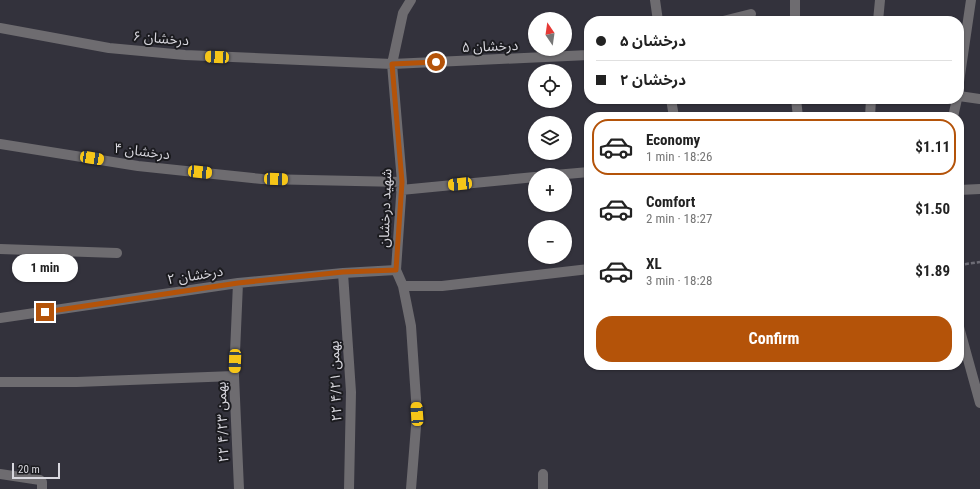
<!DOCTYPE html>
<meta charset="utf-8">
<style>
body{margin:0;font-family:"Roboto Condensed","Noto Sans Arabic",sans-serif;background:#f6f6f6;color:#222;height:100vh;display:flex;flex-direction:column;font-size:15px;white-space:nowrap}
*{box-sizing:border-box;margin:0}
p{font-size:13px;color:#767676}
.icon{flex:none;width:22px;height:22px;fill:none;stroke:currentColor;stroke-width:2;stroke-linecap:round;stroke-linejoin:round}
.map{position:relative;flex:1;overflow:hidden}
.drawer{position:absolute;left:584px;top:112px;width:380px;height:258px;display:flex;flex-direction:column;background:#fff;border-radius:16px;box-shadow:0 1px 3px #0004}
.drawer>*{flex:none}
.top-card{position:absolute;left:584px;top:16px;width:380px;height:88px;border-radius:16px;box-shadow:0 1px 3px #0004;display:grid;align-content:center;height:88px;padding:0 12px;background:#fff}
.needle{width:26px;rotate:347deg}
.controls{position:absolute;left:528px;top:12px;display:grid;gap:8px}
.controls a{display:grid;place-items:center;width:44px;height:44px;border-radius:50%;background:#fff;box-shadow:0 1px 3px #0004;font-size:20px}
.scale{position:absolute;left:12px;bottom:10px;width:48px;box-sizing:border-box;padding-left:4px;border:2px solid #d8d7de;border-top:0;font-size:11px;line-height:14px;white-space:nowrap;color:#d8d7de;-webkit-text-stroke:3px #1b1b1f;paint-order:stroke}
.end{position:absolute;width:18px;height:18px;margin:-9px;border:5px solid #b45309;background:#fff;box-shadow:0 0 0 2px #fff}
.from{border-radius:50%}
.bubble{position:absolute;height:28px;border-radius:14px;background:#fff;box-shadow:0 1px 3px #0004;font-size:13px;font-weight:700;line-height:28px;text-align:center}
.car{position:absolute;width:12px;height:24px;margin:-12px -6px;border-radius:5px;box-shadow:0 0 3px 1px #0007;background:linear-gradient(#f5c518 24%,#345 0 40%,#f5c518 0 76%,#345 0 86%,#f5c518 0)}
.top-card b{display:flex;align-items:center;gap:14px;height:38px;font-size:15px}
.top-card b+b{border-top:1px solid #e0e0e0}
.top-card i{width:10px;height:10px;background:#222}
ul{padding:7px 0 0;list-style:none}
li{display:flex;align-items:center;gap:12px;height:56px;margin:0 8px 6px;padding:0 4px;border:2px solid transparent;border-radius:16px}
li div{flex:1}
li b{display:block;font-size:15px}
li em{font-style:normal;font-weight:700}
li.current{border-color:#b45309}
li>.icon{width:36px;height:36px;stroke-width:1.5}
.button{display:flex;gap:8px;margin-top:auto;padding:8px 12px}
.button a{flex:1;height:46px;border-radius:16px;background:#b45309;color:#fff;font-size:16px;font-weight:700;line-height:46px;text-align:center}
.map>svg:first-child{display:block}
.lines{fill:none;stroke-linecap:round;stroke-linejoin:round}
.path{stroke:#6d6c75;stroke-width:2.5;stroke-dasharray:4 2;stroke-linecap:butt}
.minor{stroke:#6e6c70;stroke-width:10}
.route{stroke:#b45309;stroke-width:5}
.labels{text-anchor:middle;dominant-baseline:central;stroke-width:4;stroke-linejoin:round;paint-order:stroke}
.street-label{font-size:14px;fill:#d8d7de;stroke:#1b1b1f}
</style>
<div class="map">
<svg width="980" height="489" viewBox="0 0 980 489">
<rect width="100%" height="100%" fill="#33323c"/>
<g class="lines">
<!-- path -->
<path class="path" d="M959,265l21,-3"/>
<!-- minor -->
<path class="minor" d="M411,0l-8,13 -11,51 10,118 -6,88 7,16 8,40 6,88 -6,75
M655,0l3,21
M723,21l28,-7
M795,21v-21
M878,21l2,-21
M0,28l109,20 76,7 207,9 197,-9
M959,82l12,-82
M959,96l21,3
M671,99l3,18
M796,99l2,18
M870,117l1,-18
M953,117l4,-18
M0,144l138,22 124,13 140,3
M555,175l34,-3
M401,190l134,-13
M959,190l21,-1
M0,249l117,4
M343,273l8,119 -2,97
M238,283l-4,93 5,113
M403,286h39l147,-17
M0,318l238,-35 105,-10 53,-3
M959,327l21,76
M0,382h77l157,-6
M0,474l40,6 2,2v7
M543,474v15"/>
</g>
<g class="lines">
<!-- route -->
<path class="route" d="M45,312l193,-29 105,-11 53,-2 6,-88 -10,-118 44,-2"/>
</g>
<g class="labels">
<!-- street labels -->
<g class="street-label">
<text transform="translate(161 38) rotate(5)">درخشان ۶</text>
<text transform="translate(490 46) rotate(-2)">درخشان ۵</text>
<text transform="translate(142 151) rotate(7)">درخشان ۴</text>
<text transform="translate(385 208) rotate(-88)">شهید درخشان</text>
<text transform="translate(195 275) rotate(-9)">درخشان ۲</text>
<text transform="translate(335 381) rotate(-92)">۲۲ بهمن ۴/۲۱</text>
<text transform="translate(222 422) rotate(-92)">۲۲ بهمن ۴/۲۳</text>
</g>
</g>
</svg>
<div class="controls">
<a><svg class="needle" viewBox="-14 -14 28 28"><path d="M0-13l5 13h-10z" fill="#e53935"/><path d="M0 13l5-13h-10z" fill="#767676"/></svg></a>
<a><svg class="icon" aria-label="locate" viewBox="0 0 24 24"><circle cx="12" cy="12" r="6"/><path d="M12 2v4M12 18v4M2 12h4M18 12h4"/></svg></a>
<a><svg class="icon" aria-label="layers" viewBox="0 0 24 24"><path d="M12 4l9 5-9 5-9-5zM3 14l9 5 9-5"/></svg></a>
<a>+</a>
<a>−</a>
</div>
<div class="scale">20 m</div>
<i class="end from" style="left:436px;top:62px"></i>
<i class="end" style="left:45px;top:312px"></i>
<div class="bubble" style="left:12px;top:254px;width:66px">1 min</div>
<i class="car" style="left:217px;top:57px;rotate:273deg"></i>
<i class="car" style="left:92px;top:158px;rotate:99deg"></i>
<i class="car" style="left:200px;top:172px;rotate:96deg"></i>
<i class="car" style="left:276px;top:179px;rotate:92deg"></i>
<i class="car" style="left:460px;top:184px;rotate:264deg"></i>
<i class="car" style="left:235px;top:361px;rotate:182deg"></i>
<i class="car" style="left:417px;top:414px;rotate:356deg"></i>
<div class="top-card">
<b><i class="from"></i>درخشان ۵</b>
<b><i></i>درخشان ۲</b>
</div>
<section class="drawer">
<ul>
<li class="current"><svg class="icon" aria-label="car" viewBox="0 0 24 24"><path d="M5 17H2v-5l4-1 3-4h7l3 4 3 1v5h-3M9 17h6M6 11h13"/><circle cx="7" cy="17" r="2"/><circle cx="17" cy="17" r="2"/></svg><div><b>Economy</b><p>1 min · 18:26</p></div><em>$1.11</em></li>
<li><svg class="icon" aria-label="car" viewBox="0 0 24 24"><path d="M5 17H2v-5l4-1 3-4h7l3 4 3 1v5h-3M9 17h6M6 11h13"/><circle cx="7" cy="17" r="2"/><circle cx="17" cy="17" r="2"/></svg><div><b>Comfort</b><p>2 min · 18:27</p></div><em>$1.50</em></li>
<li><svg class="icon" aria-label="car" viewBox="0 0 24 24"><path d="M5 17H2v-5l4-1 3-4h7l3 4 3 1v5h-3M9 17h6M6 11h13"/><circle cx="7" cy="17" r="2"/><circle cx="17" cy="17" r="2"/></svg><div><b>XL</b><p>3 min · 18:28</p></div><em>$1.89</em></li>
</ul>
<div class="button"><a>Confirm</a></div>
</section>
</div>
